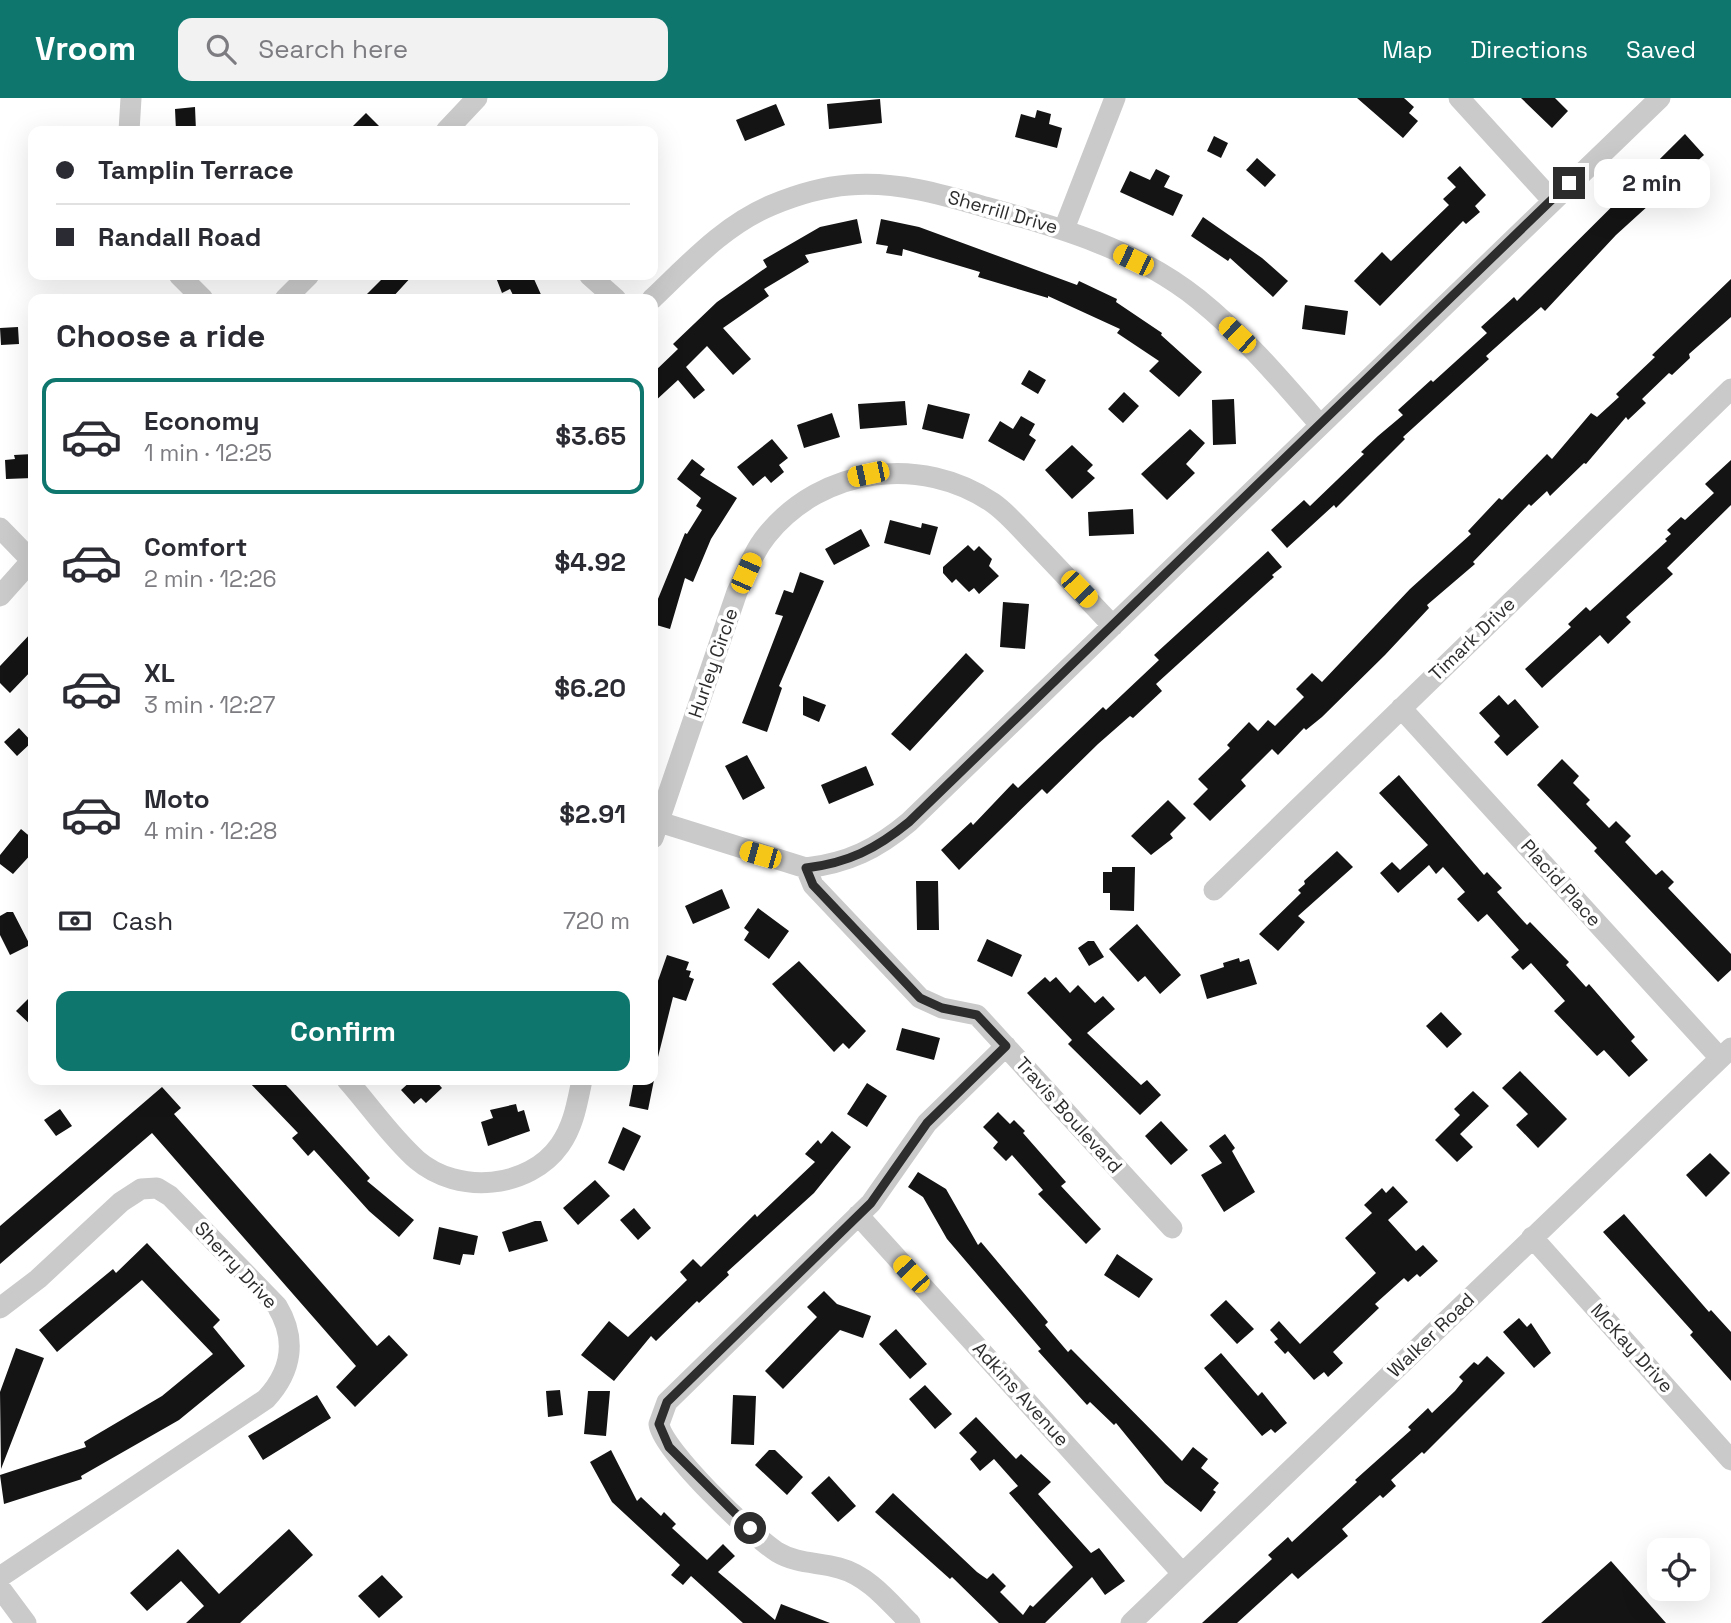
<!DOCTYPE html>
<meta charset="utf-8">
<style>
body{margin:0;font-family:"Space Grotesk",sans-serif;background:#f2f2f3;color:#2b2b33;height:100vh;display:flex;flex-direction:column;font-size:26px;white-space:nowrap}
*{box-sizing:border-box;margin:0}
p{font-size:23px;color:#7c7c81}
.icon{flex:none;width:38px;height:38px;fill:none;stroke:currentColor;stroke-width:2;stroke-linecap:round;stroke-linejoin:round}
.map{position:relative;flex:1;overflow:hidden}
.drawer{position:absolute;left:28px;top:196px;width:630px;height:791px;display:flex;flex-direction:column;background:#fff;border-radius:14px;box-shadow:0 7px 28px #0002}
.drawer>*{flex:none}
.guide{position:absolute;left:28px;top:28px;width:630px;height:154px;border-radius:14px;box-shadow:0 7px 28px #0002;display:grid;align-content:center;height:154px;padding:0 28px;background:#fff}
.fabs{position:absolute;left:1647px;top:1440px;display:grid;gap:14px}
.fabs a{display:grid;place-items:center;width:63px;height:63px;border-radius:14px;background:#fff;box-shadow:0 7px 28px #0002;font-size:35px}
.end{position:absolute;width:32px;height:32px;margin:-16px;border:9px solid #2d2d2d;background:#fff;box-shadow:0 0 0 4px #fff}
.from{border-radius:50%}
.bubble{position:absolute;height:49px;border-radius:14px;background:#fff;box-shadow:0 7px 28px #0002;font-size:23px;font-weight:700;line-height:49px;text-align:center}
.car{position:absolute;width:21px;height:42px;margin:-21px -10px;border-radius:9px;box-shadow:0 0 5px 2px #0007;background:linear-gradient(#f5c518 24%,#345 0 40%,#f5c518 0 76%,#345 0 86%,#f5c518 0)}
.guide b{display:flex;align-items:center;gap:24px;height:66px;font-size:26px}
.guide b+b{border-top:2px solid #e1e1e2}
.guide i{width:18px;height:18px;background:#2b2b33}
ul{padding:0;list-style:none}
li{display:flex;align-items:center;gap:21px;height:116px;margin:0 14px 10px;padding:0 14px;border:4px solid transparent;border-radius:14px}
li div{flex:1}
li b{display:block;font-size:26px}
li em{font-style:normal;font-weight:700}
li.on{border-color:#0f766e}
li>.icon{width:63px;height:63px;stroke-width:1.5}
h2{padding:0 28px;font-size:32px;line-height:84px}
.pay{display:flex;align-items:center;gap:18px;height:77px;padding:0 28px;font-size:26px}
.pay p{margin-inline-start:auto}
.button{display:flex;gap:14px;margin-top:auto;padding:14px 28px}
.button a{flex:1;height:80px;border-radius:14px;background:#0f766e;color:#fff;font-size:28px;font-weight:700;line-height:80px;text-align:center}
header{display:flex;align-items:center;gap:42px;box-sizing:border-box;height:98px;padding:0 35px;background:#0f766e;color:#fff}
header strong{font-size:33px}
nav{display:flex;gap:38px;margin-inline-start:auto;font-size:24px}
.search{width:490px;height:63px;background:#f2f2f3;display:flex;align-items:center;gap:18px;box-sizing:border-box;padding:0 24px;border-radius:14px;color:#7c7c81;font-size:26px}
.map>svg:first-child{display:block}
.building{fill:#141414}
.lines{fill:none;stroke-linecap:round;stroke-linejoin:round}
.street{stroke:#cacaca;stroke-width:21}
.route{stroke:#2d2d2d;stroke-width:9}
.labels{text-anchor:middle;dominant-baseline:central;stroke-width:7;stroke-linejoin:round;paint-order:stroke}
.street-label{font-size:19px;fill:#2d2d2d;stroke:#fff}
</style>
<header>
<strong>Vroom</strong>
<div class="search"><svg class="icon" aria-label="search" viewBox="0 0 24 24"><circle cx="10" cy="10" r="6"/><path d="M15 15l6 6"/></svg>Search here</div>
<nav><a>Map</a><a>Directions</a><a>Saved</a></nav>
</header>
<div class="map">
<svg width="1731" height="1525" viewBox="0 0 1731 1525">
<rect width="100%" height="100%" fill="#fff"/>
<!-- building -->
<path class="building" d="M1357,0h47l10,9 -5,6 9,8 -15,17z
M1521,0h34l13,13 -16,17z
M880,1l2,24 -53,6 -2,-25z
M776,6l9,21 -40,16 -9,-21z
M195,9l1,24h-20l-1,-22z
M1037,12l14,4 -2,10 13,4 -5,20 -42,-11 6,-23 14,4z
M366,15l18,18h-36z
M1685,36l19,21 -88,80 -71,76 -4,-4 -55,49 3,3 -86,78 2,2 -69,69 -2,-3 -47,43 -16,-18 33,-30 6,6 54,-52 -3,-2 17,-16 25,-21 -5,-5 33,-30 2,2 54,-49 -6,-6 33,-30 3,4z
M1214,38l14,7 -7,15 -14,-7z
M1257,60l19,17 -11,12 -19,-17z
M1460,68l26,29 -11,11 5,6 -14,12 -3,-3 -83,85 -26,-25 28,-29 9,9 58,-56 -6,-6 13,-12 -9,-9z
M1156,71l14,7 -6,11 19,8 -10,21 -53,-24 10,-21 20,9z
M1203,119l59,41 26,23 -15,16 -43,-39 -2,3 -37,-25z
M857,121l5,24 -57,12 4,7 -45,27 5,7 -46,32 28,31 -18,16 -26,-29 -21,21 19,23 -11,9 -16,-19 -25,23v-30l25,-24 -5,-5 44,-42 50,-35 -4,-7 57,-33z
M881,121l38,8 158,58 2,-4 38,18 -1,3 46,31 -1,2 41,37 -23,25 -30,-26 10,-10 -42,-28 3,-4 -72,-33v2l-70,-21 2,-5 -77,-23 -1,7 -16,-3 2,-7 -12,-2z
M386,177h27l-22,24h-29z
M495,177h50l-11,4 9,20h-28l-5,-10 -8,4z
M1731,181v38l-42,37 1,4 -18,17 -3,-2 -27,26 4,4 -18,17 -2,-3 -40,47 -2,-1 -34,33 -3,-5 -16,15 -2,-2 -56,58 2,2 -48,41 2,3 -44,47 -63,62 -16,13 -2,-2 -26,27 -6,-6 -31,31 5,6 -36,35 -17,-17 15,-15 -10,-10 32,-31 -3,-3 22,-23 9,9 10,-11 7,6 29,-29 -8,-8 16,-16 10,9 88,-93 61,-55 -3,-3 31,-33 3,2 45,-46 5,5 39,-46 6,4 22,-20 -3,-3 39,-37 -3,-2z
M1305,207l43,6 -3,24 -43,-6z
M18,229l1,17 -18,1 -1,-17z
M1029,272l17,10 -8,14 -17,-10z
M1124,294l15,14 -16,17 -15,-14z
M1234,301l2,45 -23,1 -1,-45z
M905,303l2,24 -47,4 -2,-25z
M928,306l42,10 -7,25 -41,-10z
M832,315l8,24 -36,11 -7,-23z
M1021,318l14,8 -6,11 7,5 -12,21 -36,-20 12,-20 13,8z
M1190,331l15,14 -19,21 9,9 -28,27 -26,-26z
M772,341l16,19 -9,7 5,7 -13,11 -6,-7 -12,10 -16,-19z
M1072,347l21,20 -6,6 8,7 -23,21 -27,-29z
M33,356v24l-27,1 -1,-19 10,-1 -1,-4z
M692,361l13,10 -5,6 37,23 -26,41 -18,43 -8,-4 -15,51 -17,-5v-13l32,-78 2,1 15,-24 -6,-4 5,-8 -24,-19z
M1731,362v45l-64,63 6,6 -47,43 5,5 -23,22 -8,-9 -58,53 -17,-19 46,-42 -3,-3 18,-17 4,4 77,-70 -2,-2 6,-5 -4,-4 14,-13 4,3 29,-27 -9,-9z
M1133,411l1,25 -45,2 -1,-24z
M890,422l31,8 1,-5 16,4 -8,28 -46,-12z
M861,431l9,17 -36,19 -9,-16z
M968,447l6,6 5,-5 13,13 -3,7 10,10 -20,18 -5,-6 -5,4 -13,-13 -4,4 -9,-10v-6z
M1268,453l14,16 -10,8 2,2 -118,107 6,7 -29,27 -3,-2 -32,28 -51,50 -5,-5 -83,81 -18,-20 30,-28 2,3 40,-42 5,5 85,-81 3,3 53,-50 -5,-5z
M800,474l24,9 -45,105 3,2 -15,44 -25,-9 41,-107 -8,-2 9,-24 9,3z
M1003,504l26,2 -4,45 -25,-2z
M33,533v38l-23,24 -10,-10v-17z
M966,555l18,18 -74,80 -19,-17z
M1499,597l9,10 7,-6 24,28 -32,29 -13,-14 6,-6 -21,-23z
M803,598l23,9 -7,17 -16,-7z
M19,630l13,14 -15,14 -13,-14z
M747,657l18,33 -22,12 -18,-34z
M1562,661l17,17 -6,7 17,17 -4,4 23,24 7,-7 15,15 -6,6 31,33 6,-5 12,12 -6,6 63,66v16l-13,12 -124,-131 3,-3 -60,-63z
M866,668l8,19 -45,19 -8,-19z
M1399,677l85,100 3,-3 15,16 -5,4 30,33 3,-3 39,40 -3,3 20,22 3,-3 46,53 -4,4 17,19 -19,17 -25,-27 -7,6 -43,-45 11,-10 -34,-38 -8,7 -12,-13 8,-7 -32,-36 -9,8 -21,-23 8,-7 -22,-25 -7,7 -7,-9 -31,28 -18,-20 12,-11 8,8 28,-25 -49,-52z
M1168,702l18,18 -16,16 3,4 -22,17 -20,-19z
M21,731l12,10v13l-20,22 -13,-10v-9z
M1337,753l16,16 -55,49 7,6 -27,29 -19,-17 42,-41 -3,-3 7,-6 -1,-3z
M1112,769h23l-1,44 -24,-1v-17h-7v-21h9z
M916,783h22l1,49h-22z
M722,791l8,19 -37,16 -8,-18z
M758,810l31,23 -20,28 -25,-19 5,-8 -5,-4z
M7,814h6l17,33 -20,10 -10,-20v-19z
M1137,826l44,51 -21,19 -15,-18 -7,6 -29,-33z
M987,841l35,16 -10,22 -35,-16z
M1088,843h6l10,16 -15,9 -11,-18z
M667,857l22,7 -3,8 5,1 -2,6 5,2 -8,22 -13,-4 -15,60h-5v-62z
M1239,860l1,4 9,-3 8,25 -50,15 -7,-24 24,-8 -1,-4z
M799,863l67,70 -17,18 -6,-6 -9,9 -62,-68z
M1045,879l5,5 6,-5 14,16 8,-8 17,18 8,-7 12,13 -28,24 54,52 6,-5 14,15 -21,20 -72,-71 4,-4 -45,-47z
M33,896v33l-17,-16z
M1441,914l21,22 -15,14 -21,-22z
M902,930l38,10 -6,22 -38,-10z
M1520,973l47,48 -29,29 -22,-23 12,-11 -26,-26z
M247,982h34l9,9 80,89 -3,3 47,39 -15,17 -30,-26 -55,-61 -6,6 -16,-18 6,-5z
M412,982h23l7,8 -16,15 -5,-5 -7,6 -13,-14z
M634,982h20l-6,30 -19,-4z
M867,985l20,13 -20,31 -20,-13z
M162,989l19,21 -7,6 203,232 12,-11 19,20 -53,52 -19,-20 20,-21 -204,-233 -152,131v-38z
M1473,993l16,15 -29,28 13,13 -16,15 -22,-22 25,-25 -6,-6z
M516,1006l2,8 6,-2 6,21 -42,15 -7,-24 12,-4 -3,-8z
M60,1011l12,17 -16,10 -12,-16z
M998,1014l12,12 4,-4 11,11 -2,2 43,49 -5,4 40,43 -15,15 -48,-50 5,-4 -31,-35 -6,6 -13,-13 5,-6 -15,-15z
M1161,1023l27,29 -17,15 -26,-29z
M623,1029l18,9 -17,35 -16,-8z
M832,1033l19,16 -37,46 -87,79 2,3 -30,28 -2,-2 -41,40 -5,-5 -37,45 -33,-26 28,-34 19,16 59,-57 -7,-8 13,-13 8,8 54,-53 2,3 58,-55 -10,-8 13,-14 3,4z
M1225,1036l10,14 -3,3 23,41 -31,20 -23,-37 21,-12 -13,-17z
M1710,1055l20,20 -24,24 -20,-22z
M918,1074l28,17 32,56 3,-3 67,80 -3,3 23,27 3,-3 111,112 11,-14 15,12 -7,9 18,15 -6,7 3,2 -15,20 -36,-29 -49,-60 -2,2 -24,-23 -3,3 -49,-54 3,-2 -94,-110 -24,-42 -15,-10z
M595,1082l15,16 -32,29 -15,-17z
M1393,1088l15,16 -20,18 28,31 7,-6 15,16 -18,16 -3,-3 -9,8 -4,-4 -29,26 4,4 -46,44 10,11 -15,14 -4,-5 -10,8 -26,-29 -3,3 -11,-12 4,-3 -8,-9 9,-9 21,23 76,-71 -31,-35 27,-25 -8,-8 18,-17 4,5z
M634,1110l17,20 -13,12 -18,-20z
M1624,1116l85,98 2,-2 20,22v49l-41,-46 3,-3 -90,-100z
M535,1123h6l7,20 -39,11 -7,-20z
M439,1129l39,9 -4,19 -11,-1 -3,11 -27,-6z
M147,1145l73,77 -7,7 32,39 -66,54 -98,56 1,3 -78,25 -4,-29 86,-28 -2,-5 78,-46 51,-42 -71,-74 -85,72 -18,-22 74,-61 3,4z
M1117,1156l36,25 -14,19 -35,-23z
M824,1193l13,13 34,12 -8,22 -23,-8 -57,59 -18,-18 52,-54 -10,-10z
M1226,1202l28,29 -17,15 -27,-29z
M1519,1220l8,9 4,-4 20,30 -17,15 -31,-36z
M896,1231l31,35 -17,15 -31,-35z
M16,1250l28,10 -43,111 -1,-77z
M1221,1255l37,43 4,-4 25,31 -12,10 -4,-4 -9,7 -58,-68z
M1487,1258l18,17 -81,81 -2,-2 -31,28 5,6 -13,12 -3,-3 -38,34 6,7 -50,43 -6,-6 -55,50h-35l70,-64 -4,-4 20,-18 4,5 65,-60 -2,-2 56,-50 -3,-3 20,-19 4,5 23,-22 8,-10 -4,-4 15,-15 4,3z
M925,1287l27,29 -17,15 -26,-30z
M560,1292l3,25 -15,2 -2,-26z
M588,1293h22l-4,45 -22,-2z
M317,1297l14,23 -68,42 -15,-24z
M733,1297l23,1 -2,49 -23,-1z
M976,1319l40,42 5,-5 30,28 -13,12 53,59 8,-5 26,33 -20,14 -13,-18 -47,46h-46l-47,-46 -2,2 -75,-67 18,-19 84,79 10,7 6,-6 13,13 -6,6 23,23 7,-10 3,2 40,-40 -64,-74 9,-7 -24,-27 -14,12 -10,-12 7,-7 -18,-19z
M611,1352l26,51 4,-4 20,19 3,-4 12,12 -4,4 35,32 16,-16 12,12 -17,16 57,48 6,-16 49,19h-87l-52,-47 -8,9 -12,-10 9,-10 -68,-63 -22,-40z
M769,1352h6l28,27 -16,18 -32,-30z
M829,1378l27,30 -18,16 -27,-29z
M289,1431l24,26 -73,68h-54l18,-17 -23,-25 -34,30 -17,-18 48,-44 41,45z
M1611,1463l55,62h-125z
M382,1477l21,22 -24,21 -21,-22z"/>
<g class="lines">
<!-- street -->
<path class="street" d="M1459,0l93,102
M129,33l2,-33
M446,33l31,-33
M1064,131l51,-131
M179,177l24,24
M589,177l27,24
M285,201l24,-24
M652,201c37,-35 72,-74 120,-94 24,-10 51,-18 77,-20 47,-4 92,9 136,22 74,20 152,43 213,92 45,36 84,82 122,126
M0,430l33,34
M0,498l33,-37
M1401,610l319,350
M653,722l153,48 7,17 107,113 22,10 35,7 195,213
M653,740l84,-246c9,-19 16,-40 30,-57 55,-68 154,-81 226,-32 17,12 31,30 46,45 25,26 49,52 74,78
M806,770c42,-5 71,-19 103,-46l751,-724
M1214,792l517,-501
M347,982c23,26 44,57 70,80 41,35 112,29 143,-15 14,-20 17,-42 22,-65
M858,1117l324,358
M1532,1139l199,223
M0,1210l38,-29 83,-77 20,-13 16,-1 13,8 107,110c20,33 15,65 -11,93l-266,178
M0,1490l26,35
M910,1525c-21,-21 -41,-47 -71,-55 -21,-6 -42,-4 -62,-16 -25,-16 -115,-102 -118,-128l8,-22 204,-199 56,-80 79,-77
M1131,1525l600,-575"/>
</g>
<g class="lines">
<!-- route -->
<path class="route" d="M750,1430l-81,-81 -10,-23 8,-22 204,-199 56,-80 79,-77 -29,-31 -35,-7 -22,-10 -107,-113 -7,-17c42,-5 70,-19 103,-46l660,-639"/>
</g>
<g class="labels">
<!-- street labels -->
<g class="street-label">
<text transform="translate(1003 114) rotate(16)">Sherrill Drive</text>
<text transform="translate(1472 541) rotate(-44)">Timark Drive</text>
<text transform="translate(713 565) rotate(-71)">Hurley Circle</text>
<text transform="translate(1561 785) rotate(48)">Placid Place</text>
<text transform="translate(1069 1017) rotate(48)">Travis Boulevard</text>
<text transform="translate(236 1167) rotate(47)">Sherry Drive</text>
<text transform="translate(1431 1237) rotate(-44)">Walker Road</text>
<text transform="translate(1632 1250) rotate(48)">McKay Drive</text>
<text transform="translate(1021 1296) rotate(48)">Adkins Avenue</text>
</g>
</g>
</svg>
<div class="fabs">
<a><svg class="icon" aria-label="locate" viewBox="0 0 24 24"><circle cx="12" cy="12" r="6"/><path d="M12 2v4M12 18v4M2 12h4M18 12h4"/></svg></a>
</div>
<i class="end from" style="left:750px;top:1430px"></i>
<i class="end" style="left:1569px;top:85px"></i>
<div class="bubble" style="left:1594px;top:61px;width:116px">2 min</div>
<i class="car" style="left:1133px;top:162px;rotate:296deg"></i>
<i class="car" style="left:1237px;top:237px;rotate:313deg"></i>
<i class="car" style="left:868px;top:376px;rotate:258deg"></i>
<i class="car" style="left:746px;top:475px;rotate:24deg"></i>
<i class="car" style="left:1079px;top:491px;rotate:136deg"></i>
<i class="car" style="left:760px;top:757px;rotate:286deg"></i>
<i class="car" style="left:911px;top:1176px;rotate:317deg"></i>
<div class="guide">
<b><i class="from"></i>Tamplin Terrace</b>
<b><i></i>Randall Road</b>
</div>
<section class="drawer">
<h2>Choose a ride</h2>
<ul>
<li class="on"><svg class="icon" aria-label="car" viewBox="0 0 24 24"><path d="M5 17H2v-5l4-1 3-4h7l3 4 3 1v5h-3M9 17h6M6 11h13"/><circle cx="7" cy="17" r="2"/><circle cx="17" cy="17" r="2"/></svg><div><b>Economy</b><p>1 min · 12:25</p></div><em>$3.65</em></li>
<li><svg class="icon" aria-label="car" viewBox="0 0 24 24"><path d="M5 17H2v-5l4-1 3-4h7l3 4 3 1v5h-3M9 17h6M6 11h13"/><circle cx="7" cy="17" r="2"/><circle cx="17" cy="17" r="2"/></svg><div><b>Comfort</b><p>2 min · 12:26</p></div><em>$4.92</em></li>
<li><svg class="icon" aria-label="car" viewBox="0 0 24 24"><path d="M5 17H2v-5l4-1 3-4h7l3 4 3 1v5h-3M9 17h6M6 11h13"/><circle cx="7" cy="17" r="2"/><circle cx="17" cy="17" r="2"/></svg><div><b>XL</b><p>3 min · 12:27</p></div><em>$6.20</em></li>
<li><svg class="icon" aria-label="car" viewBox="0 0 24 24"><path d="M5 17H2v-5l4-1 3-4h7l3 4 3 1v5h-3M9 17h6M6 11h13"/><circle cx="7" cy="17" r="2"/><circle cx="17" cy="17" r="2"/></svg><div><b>Moto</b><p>4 min · 12:28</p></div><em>$2.91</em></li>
</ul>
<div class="pay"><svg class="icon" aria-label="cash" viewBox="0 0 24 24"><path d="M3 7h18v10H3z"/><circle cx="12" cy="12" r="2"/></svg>Cash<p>720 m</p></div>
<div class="button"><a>Confirm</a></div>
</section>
</div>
